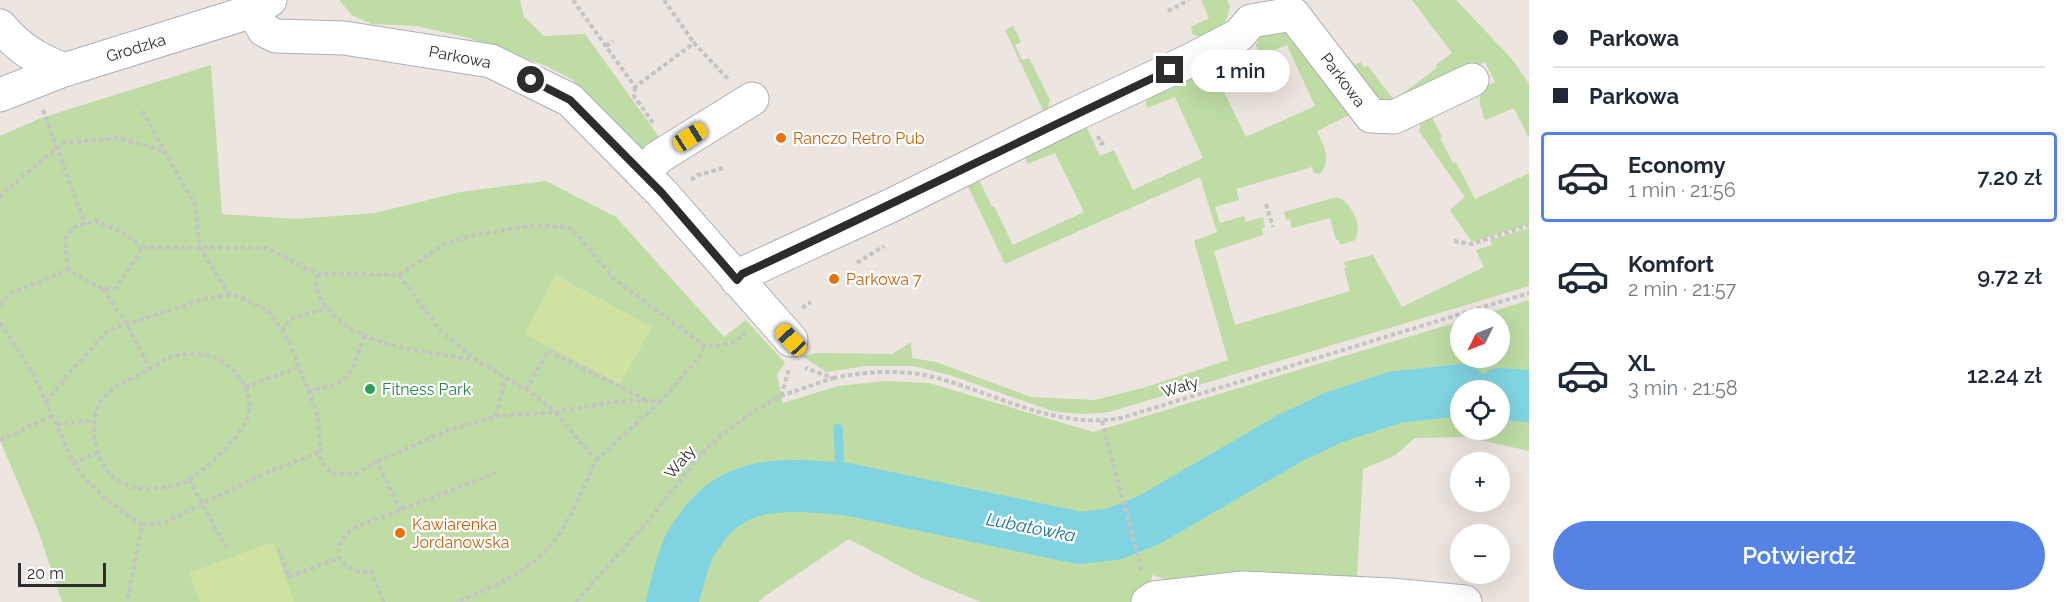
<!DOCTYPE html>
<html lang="pl">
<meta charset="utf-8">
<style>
body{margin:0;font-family:Raleway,sans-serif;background:#f6f6f7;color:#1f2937;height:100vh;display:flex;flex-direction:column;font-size:22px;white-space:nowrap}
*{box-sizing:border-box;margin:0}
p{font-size:20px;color:#747a83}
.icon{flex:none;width:33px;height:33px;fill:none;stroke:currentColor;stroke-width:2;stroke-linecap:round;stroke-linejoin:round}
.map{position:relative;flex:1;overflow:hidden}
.panel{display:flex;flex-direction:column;background:#fff;width:540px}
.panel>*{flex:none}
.banner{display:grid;align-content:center;height:132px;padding:0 24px;background:#fff}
.needle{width:39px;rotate:227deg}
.controls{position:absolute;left:1450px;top:308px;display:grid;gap:12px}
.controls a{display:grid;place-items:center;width:60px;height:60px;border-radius:50%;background:#fff;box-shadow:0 6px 24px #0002;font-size:30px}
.scale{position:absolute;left:18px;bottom:15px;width:88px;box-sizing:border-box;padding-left:6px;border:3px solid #2c2c2c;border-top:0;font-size:16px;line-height:21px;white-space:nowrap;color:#2c2c2c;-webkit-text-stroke:4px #fff;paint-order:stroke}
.end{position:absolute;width:27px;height:27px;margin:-14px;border:8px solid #2c2c2c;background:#fff;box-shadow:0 0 0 3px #fff}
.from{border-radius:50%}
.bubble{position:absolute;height:42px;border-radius:21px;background:#fff;box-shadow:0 6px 24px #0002;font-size:20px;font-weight:600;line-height:42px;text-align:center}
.car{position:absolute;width:18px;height:36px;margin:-18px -9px;border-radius:8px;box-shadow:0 0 4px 2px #0007;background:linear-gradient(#f5c518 24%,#345 0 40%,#f5c518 0 76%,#345 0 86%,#f5c518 0)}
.banner b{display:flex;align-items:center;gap:21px;height:57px;font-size:22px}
.banner b+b{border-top:2px solid #e0e1e3}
.banner i{width:15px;height:15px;background:#1f2937}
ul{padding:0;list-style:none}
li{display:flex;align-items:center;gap:18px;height:90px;margin:0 12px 9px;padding:0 12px;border:3px solid transparent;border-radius:6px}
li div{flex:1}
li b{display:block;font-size:22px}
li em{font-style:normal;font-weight:600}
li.current{border-color:#5482e5}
li>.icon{width:54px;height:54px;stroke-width:1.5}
.cta{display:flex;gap:12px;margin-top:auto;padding:12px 24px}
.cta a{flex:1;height:69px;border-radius:36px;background:#5482e5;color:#fff;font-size:24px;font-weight:600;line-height:69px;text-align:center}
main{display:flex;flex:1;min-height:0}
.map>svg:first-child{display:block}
.green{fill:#bedca4;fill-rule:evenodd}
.pitch{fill:#cfe2a1}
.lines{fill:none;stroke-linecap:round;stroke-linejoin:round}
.stream{stroke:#80d4e1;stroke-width:9}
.river{stroke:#80d4e1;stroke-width:52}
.minor-casing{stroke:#adb0b7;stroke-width:35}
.path{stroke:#c4c4c4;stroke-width:4;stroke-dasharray:4.5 3;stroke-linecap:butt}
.minor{stroke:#fff;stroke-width:33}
.route{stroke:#2c2c2c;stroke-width:8}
.food-dot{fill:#e8710a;stroke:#fff;stroke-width:2}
.leisure-dot{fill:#2e9e5b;stroke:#fff;stroke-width:2}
.labels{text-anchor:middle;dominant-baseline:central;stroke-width:4.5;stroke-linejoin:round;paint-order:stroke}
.street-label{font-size:16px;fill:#2c2c2c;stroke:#fff}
.food-label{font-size:16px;fill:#c56008;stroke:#fff;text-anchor:start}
.leisure-label{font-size:16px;fill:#27864d;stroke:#fff;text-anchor:start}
.water-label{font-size:18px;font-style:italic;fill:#1e768f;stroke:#fff}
</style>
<main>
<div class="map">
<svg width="1529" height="602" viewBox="0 0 1529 602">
<rect width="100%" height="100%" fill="#ece5e0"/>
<!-- green -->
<path class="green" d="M339,0h181l4,17 20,19 41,-2 77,107 -21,7 -33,-25 -35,-43 -27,-14 -77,-28 -52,-12 -46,-2 -19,-9z
M1201,0h26l3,7 -5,17c-11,8 -19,17 -33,10l-1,-7 18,-9z
M1412,0h44l56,59 17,25v54l-15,-30 -29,12c-7,-20 -10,-28 10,-38l-10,-20 -93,45 -9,1 -42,-49 6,-4 8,10 5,-3 5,6 3,-2 26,34 43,-32 -1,-3 16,-12z
M1013,26l8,16 -6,3 7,15 7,-2 21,42 -3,10 -3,2 -39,-82z
M1283,30l8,4 58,81 -32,16c7,15 15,29 3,43l-6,-1 -2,-6 -76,22 3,11 -24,7 5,16 24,-7 2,6 17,-5 2,10 -3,1 1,7 -49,16 21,74 115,-34 -6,-23 2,-1 -2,-5 29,-7 29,52 82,-40 -8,-17 16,-5 -2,-5 39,-12v58l-420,126 -27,2 -30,-3 -102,-36 -37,-9h-48l-39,6 -24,-16 16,-3 74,1 19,-12 1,16 24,4 95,35 64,3 51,-13 82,-27 -34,-119 23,-9 -17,-55 -195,87 -39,-82 11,-6 15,31 2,-1 19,39 71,-33 -29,-59 -28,11 -2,-10 58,-35 17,37 14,-6 19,40 70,-32 -28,-61 -28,11 -2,-11 66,-39 5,9 -3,1 2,4 -2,2 9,18h2l22,45 69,-31 -28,-61 -28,11 -3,-11 4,-9z
M211,65l11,149 74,5 79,-6 85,-21 86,-11 70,36 108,120 22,-17 39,43 -8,11 6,29 55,-17 47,-5 44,2 164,49 368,-111v36h39v-39h-29l58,-18v151l-62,-14 -52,1 -21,18 -31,13 -6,110 -171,7 -34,-11 -3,27h-168l-59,-24 -73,-39 -87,59 -3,4h-697l-24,-72 -38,-90v-304l41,-18zM1461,390h39v39h-39z
M1431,115l11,22 -2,1 13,25 3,-1 19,37 54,-26v51l-57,18 -22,-32 15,-13 -46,-66 2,-8z
M1337,197c15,6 26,28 18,43l-15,5 -1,-5h-3l-6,-22 -38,10 -2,-9 -4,1 -2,-8z"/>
<!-- pitch -->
<path class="pitch" d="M556,275l96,52 -32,57 -96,-50z
M273,542l21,60h-94l-11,-29z"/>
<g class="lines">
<!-- stream -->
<path class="stream" d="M835,488l5,-19 -2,-41"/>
<!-- river -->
<path class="river" d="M1500,394l29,2
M672,602c5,-18 9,-36 16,-53 3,-8 10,-16 15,-23 35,-49 91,-41 143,-37l234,49 34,-4 35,-14 141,-82 45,-21 61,-20 66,-7"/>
<defs>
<path id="minor" d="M253,11l11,19 12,6 68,2 147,23 79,39 92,93 129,147
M0,26c21,24 35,32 64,44
M0,95l64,-25 189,-59 17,-11
M644,175l13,-17 95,-59
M737,280l5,-6 148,-68 179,-89 122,-57 48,-25 12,-14 42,-7 78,102 23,1 78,-37
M1148,602l6,-4 89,-10 148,7 74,7"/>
</defs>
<!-- minor casing -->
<use href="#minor" class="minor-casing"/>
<!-- path -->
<path class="path" d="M573,0l62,87 59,-44 34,36
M664,0l30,43
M1168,11l21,-11
M606,46l7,-5
M635,87l-1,9 20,28
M43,110l42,114
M142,111l53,94 5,43 28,44 40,18 22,33 28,73 3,46 12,12h22l22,-12 24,48
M1098,136l3,8 3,-2
M691,180l7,-5 26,-7
M0,198l2,-4 61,-51 56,-5 45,13
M1266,204l7,23
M1454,241l18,3 57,-19
M857,263l27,-17
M68,270l-3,-31 9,-12 22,-6 28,12 18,14
M317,274c0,6 -2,13 1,18 22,55 107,59 158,68
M399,275l40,54 37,31 57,34 22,18 64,-11h42l38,-44 5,-12
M103,289l24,35 23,45c-15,8 -36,16 -47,29 -18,22 -8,72 18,84 14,8 28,8 44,5 7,-2 16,-2 22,-6 19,-12 55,-44 61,-66 6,-23 -10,-45 -30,-56 -10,-6 -33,-6 -45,-3 -7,2 -16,9 -23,13
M0,305l11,-12 57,-23 35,19 12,-1 23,-32 4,-9 125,1 50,26 82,1 44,-30 26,-9 67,-11 36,3 42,51 92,68 27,-4 12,-10
M802,308l9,-6
M0,323l33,50 40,89c17,27 43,45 69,63l-15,77
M282,331l8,-12 38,-11
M833,378c32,-6 64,-9 96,-2 64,15 123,54 192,42l408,-125
M245,387l54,-20
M526,390l22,-39 98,49
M308,391c44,-8 43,-16 56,-55
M781,396l8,-27
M46,402l29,-36 34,-36 95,-31 28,-4
M496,416l9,-38
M1102,421l40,151
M56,424l37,-4
M0,440l52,-24
M596,460l64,-58
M73,462l26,-9
M377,462l69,-31 50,-15 59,-4 41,48c-11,25 -22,51 -37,74 -22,35 -66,54 -103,68
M189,479l37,69
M142,525l24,-3 97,-48 57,-22
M278,549l11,28 50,-19
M384,602l-13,-31c-13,3 -25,-3 -32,-13 -1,-15 2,-21 15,-30l142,-55
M576,602l77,-87 44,-56 23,-23 34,-25 27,-15 52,-18 -28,-10"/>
<!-- minor -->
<use href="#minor" class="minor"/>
</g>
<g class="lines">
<!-- route -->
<path class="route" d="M531,80l39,20 92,93 75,87 5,-6c144,-66 285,-137 428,-204"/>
</g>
<!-- markers -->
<g class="food-dot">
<circle cx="781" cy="138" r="6"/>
<circle cx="834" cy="279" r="6"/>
<circle cx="400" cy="533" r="6"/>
</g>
<circle class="leisure-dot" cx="370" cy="389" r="6"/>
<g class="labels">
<!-- street labels -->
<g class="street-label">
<text transform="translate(136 48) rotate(-17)">Grodzka</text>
<text transform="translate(460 57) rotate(11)">Parkowa</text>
<text transform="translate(1343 80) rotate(53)">Parkowa</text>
<text transform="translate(1180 387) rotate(-17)">Wały</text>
<text transform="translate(680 462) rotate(-50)">Wały</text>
</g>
<!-- food labels -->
<g class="food-label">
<text x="793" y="138">Ranczo Retro Pub</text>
<text x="846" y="279">Parkowa 7</text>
<text x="412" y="524">Kawiarenka<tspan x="412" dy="18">Jordanowska</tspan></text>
</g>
<!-- leisure labels -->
<g class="leisure-label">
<text x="382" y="389">Fitness Park</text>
</g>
<!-- water labels -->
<g class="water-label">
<text transform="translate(1031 527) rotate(11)">Lubatówka</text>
</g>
</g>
</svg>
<div class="controls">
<a><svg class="needle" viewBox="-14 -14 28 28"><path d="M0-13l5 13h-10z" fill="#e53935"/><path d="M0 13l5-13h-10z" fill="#747a83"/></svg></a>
<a><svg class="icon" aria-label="locate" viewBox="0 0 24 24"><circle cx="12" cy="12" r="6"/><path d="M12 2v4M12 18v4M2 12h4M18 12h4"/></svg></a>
<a>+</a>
<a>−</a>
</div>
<div class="scale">20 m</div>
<i class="end from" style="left:531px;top:80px"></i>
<i class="end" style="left:1170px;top:70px"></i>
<div class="bubble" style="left:1191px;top:50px;width:99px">1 min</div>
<i class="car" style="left:690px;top:137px;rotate:58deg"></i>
<i class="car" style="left:791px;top:340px;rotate:317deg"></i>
</div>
<section class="panel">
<div class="banner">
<b><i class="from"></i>Parkowa</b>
<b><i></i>Parkowa</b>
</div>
<ul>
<li class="current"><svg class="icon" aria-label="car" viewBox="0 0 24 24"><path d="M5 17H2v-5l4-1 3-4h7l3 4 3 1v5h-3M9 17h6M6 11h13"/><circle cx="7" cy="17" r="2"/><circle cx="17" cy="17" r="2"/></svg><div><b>Economy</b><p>1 min · 21:56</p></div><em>7.20 zł</em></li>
<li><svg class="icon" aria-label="car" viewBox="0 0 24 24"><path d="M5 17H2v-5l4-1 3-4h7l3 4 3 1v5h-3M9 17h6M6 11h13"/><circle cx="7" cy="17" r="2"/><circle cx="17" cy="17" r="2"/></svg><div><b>Komfort</b><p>2 min · 21:57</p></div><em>9.72 zł</em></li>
<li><svg class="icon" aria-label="car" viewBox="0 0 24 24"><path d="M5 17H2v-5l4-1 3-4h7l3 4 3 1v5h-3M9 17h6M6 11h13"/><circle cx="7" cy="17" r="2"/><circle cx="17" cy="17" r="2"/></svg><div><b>XL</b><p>3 min · 21:58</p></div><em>12.24 zł</em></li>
</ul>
<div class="cta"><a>Potwierdź</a></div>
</section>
</main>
